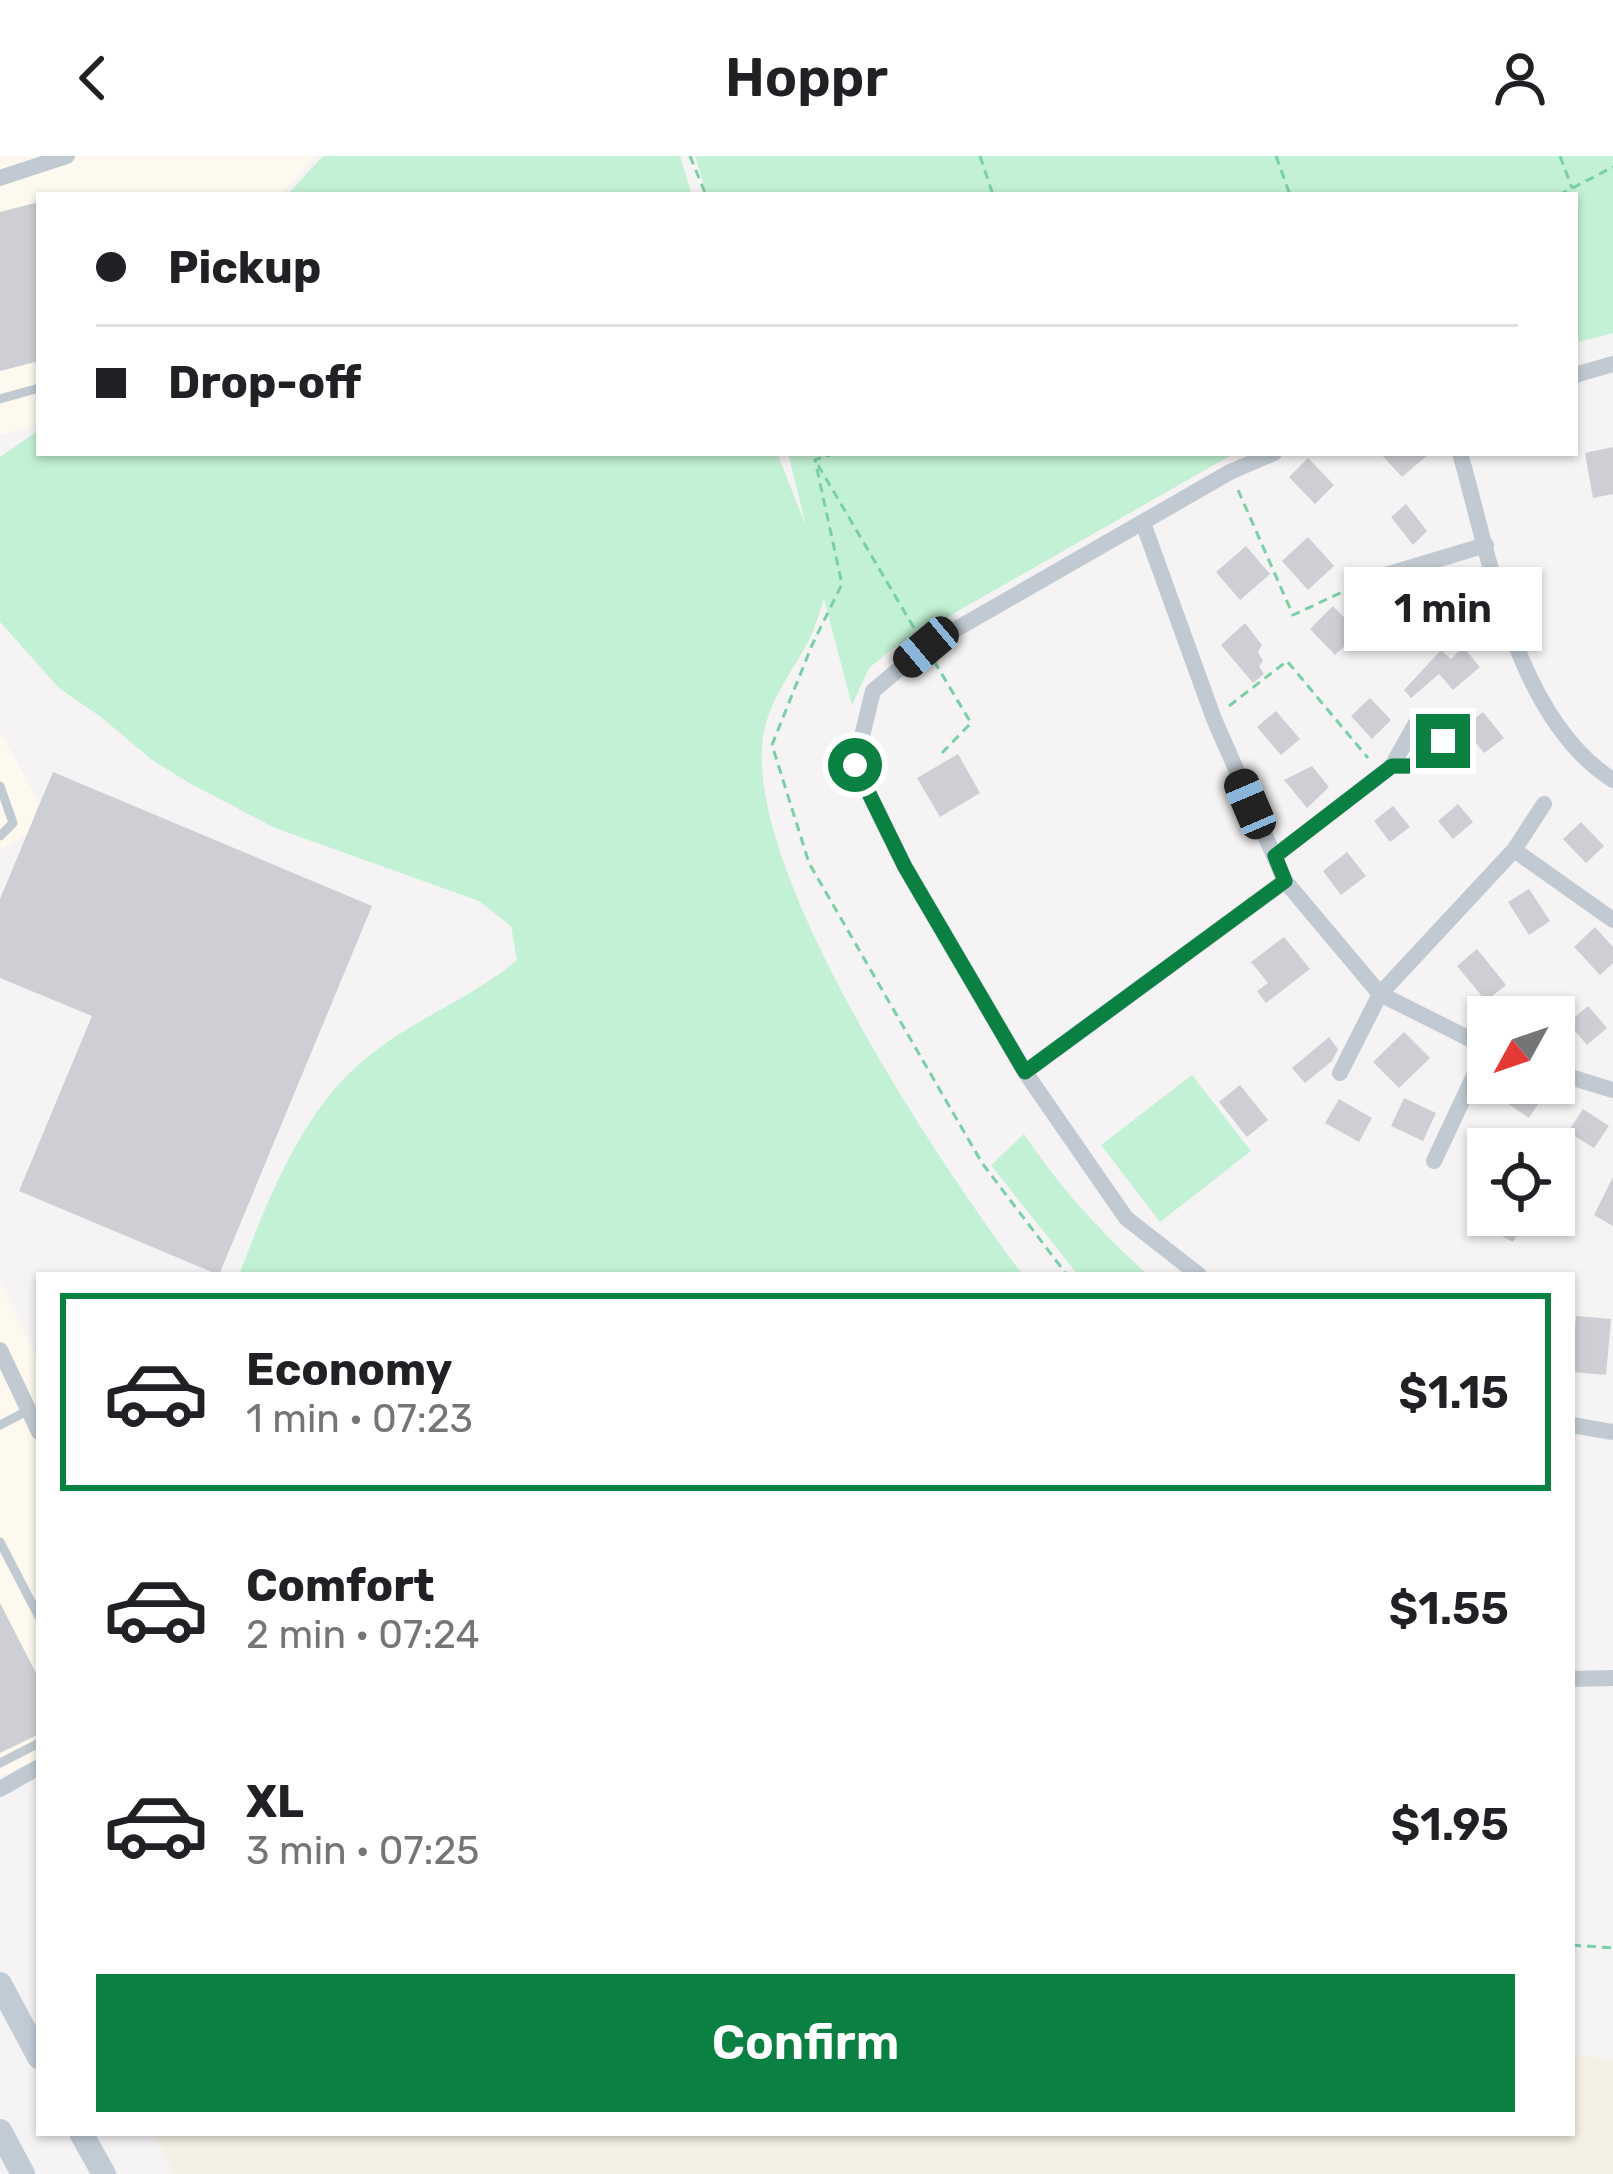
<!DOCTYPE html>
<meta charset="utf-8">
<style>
body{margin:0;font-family:Rubik,sans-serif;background:#f2f2f2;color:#202124;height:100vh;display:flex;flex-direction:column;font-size:45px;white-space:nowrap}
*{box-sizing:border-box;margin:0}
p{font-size:39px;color:#757577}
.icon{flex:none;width:66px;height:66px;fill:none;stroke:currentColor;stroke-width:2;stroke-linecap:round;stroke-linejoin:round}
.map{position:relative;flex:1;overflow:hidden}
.panel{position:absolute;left:36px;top:1116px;width:1539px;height:864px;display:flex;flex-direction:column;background:#fff;border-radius:0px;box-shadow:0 3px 9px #0004}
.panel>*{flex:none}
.guide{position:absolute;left:36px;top:36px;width:1542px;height:264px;border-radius:0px;box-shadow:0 3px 9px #0004;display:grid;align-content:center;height:264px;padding:0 60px;background:#fff}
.needle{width:78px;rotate:230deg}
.buttons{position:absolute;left:1467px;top:840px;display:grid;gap:24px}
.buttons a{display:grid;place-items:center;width:108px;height:108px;border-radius:0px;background:#fff;box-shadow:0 3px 9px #0004;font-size:60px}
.end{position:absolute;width:54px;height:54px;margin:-27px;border:15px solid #0b8043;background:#fff;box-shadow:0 0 0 6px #fff}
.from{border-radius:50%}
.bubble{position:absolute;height:84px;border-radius:0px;background:#fff;box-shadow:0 3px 9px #0004;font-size:39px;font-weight:600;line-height:84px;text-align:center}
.car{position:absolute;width:36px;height:72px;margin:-36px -18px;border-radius:15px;box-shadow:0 0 9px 3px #0007;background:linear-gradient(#222 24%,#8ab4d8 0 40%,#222 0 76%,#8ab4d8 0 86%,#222 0)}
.guide b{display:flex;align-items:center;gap:42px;height:114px;font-size:45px}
.guide b+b{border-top:3px solid #e0e0e0}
.guide i{width:30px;height:30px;background:#202124}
ul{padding:21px 0 0;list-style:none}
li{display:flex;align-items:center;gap:36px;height:198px;margin:0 24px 18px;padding:0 36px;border:6px solid transparent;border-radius:0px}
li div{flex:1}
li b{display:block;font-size:45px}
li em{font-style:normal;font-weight:600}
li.current{border-color:#0b8043}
li>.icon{width:108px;height:108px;stroke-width:1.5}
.cta{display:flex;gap:24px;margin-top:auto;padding:24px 60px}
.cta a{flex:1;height:138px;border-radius:0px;background:#0b8043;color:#fff;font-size:48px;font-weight:600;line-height:138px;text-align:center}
header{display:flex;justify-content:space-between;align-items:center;height:156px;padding:0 60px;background:#fff;font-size:54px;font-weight:600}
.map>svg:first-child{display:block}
.commercial{fill:#fdf9ef}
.green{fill:#c3f1d5}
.sand{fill:#f5f0e5}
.building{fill:#cdcfd5}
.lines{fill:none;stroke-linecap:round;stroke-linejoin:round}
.path{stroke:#7ad0a6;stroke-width:3;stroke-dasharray:9 6;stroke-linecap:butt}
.lane{stroke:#c1cad2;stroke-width:9}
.street{stroke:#c1cad2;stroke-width:16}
.secondary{stroke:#c1cbd6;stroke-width:24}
.route{stroke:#0b8043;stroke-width:15}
</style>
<header><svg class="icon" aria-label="back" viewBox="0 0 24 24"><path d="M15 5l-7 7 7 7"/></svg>Hoppr<svg class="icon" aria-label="person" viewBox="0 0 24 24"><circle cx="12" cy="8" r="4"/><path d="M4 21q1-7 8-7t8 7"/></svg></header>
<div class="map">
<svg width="1613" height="2018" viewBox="0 0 1613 2018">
<rect width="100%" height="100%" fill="#f5f3f3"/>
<!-- commercial -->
<path class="commercial" d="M0,0h316l-36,39h-241v229l-39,11z
M0,575l38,70 -8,32 -30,17z
M0,1126l39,79v397l-39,19z"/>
<!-- green -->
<path class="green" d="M323,0h357l12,39h-405z
M695,0h918v177l-38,10v-148h-868z
M39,274v23h738l29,73 -18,-73h447l-340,194 -26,21 -17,37 -28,-106c-5,14 -9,30 -16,43 -15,28 -38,58 -44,90 -26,133 178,436 259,543h-784c29,-76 64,-168 131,-220 46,-37 102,-57 147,-95l-6,-34 -32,-25 -204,-73 -84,-44 -39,-24 -51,-43 -42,-29 -59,-66v-165z
M1192,919l59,76 -91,71 -59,-77z
M1024,978c36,54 76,97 124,141h-70l-87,-110z"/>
<!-- sand -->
<path class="sand" d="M1572,1899l41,4v115h-1439l-20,-41h1418z"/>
<!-- building -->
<path class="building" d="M39,46v159l-39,10v-159z
M1613,291v47l-20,4 -8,-45z
M1380,297h50l-28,24z
M1308,302l26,27 -19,19 -26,-27z
M1406,348l21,27 -14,14 -22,-28z
M1308,381l26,29 -26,24 -26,-29z
M1246,390l24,28 -30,26 -24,-28z
M1432,422l21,32 -17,14 -14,-19 -34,22 -7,-10z
M1333,450l26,27 -24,22 -25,-26z
M1245,467l17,22 -4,7 5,9 -4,5 5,8 -11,9 -32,-38z
M1463,491l17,20 -27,23 -14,-16 -28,24 -7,-8 37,-40 10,9z
M1370,542l21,22 -19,19 -21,-23z
M1276,555l24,28 -19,16 -24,-28z
M1483,556l21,26 -20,15 -21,-26z
M958,598l22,39 -40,24 -23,-39z
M1312,610l17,21 -22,21 -23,-28z
M53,616l319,134 -153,369 -200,-84 73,-175 -92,-38v-79z
M1458,648l15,18 -20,17 -15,-18z
M1393,650l17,21 -20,15 -16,-21z
M1581,666l23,24 -18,17 -23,-24z
M1347,696l19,24 -25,19 -18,-24z
M1529,733l21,32 -21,14 -21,-33z
M1595,771l18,20v16l-13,12 -26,-28z
M1284,781l26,32 -44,34 -9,-12 11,-8 -17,-21z
M1477,793l29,36 -20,16 -29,-35z
M1588,850l19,22 -20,17 -19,-22z
M1404,876l26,26 -31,30 -26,-26z
M1329,881l9,12 -6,12 -27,22 -13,-15z
M1515,927h10l19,12 -15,23 -25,-17z
M1240,929l28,35 -21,17 -28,-35z
M1404,942l32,15 -13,28 -32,-15z
M1339,943l33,19 -13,24 -34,-19z
M1583,953l26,17 -15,22 -26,-16z
M1613,1021v49l-19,-11z
M1496,1059h32l-15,27 -24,-13z
M1576,1160l35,3 -5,56 -34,-3z
M0,1447l39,76v55l-39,19z"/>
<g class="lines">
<!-- path -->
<path class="path" d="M690,0l16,39
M980,0l13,39
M1276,0l14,39
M1560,0l12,32
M1559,39l54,-28
M835,297l-20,7 27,124 -30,61 -40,100 37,118 173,300 85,112
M818,309l99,168
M1238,334l55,125 58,-27
M934,505l37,62 -30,31
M1229,550l58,-45 81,97
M1572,1789l41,3"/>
<!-- lane -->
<path class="lane" d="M0,243l39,-11
M0,630l13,37 -13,13
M0,1269l27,-14
M0,1386l39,75
M0,1607l39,-20"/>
<!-- street -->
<path class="street" d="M0,22l67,-22
M1575,219l38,-11
M1460,297c30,104 55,265 153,327
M1143,367l71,196 71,162 95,113 108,54
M1369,424l117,-35
M1514,694l30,-46
M1275,700l117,-90h20l31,-25 -5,-19 -23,3 -23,41
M1025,916l260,-191
M1554,916l59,18
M1340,917l40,-79 134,-144 99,70
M1434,1005l53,-113
M1199,1119l-73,-57 -101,-146 -120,-205 -50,-102 18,-74 52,-44 305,-175 44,-19
M0,1194l39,82
M1572,1269l41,7
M1572,1523l41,-1
M0,1633l39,-22"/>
<!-- secondary -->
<path class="secondary" d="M0,1828l39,73
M0,1975l23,43
M81,1977l23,41"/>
</g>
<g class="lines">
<!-- route -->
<path class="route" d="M855,609l50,102 120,205 260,-191 -10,-25 117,-90h20l31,-25"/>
</g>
</svg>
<div class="buttons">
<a><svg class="needle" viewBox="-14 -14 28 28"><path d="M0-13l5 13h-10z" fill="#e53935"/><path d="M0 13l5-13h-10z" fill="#757577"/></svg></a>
<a><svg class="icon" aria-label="locate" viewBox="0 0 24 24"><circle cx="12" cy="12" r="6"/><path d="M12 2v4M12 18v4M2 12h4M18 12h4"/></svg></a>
</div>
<i class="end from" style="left:855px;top:609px"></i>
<i class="end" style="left:1443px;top:585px"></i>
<div class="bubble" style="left:1344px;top:411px;width:198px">1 min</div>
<i class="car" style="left:926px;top:491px;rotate:230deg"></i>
<i class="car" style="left:1250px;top:648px;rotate:337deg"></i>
<div class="guide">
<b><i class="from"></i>Pickup</b>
<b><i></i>Drop-off</b>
</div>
<section class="panel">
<ul>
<li class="current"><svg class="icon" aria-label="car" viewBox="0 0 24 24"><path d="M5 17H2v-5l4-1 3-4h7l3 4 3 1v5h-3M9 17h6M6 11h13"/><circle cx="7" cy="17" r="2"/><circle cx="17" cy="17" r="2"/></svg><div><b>Economy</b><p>1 min · 07:23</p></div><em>$1.15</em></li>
<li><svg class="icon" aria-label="car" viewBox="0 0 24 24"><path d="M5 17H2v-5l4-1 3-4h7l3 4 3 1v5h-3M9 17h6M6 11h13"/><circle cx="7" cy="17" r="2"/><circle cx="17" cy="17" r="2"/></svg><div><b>Comfort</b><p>2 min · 07:24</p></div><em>$1.55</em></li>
<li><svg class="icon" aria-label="car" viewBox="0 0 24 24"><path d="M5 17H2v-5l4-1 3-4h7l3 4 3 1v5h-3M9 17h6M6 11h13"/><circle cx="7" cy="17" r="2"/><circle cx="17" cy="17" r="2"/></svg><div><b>XL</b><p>3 min · 07:25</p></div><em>$1.95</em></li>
</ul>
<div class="cta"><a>Confirm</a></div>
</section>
</div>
